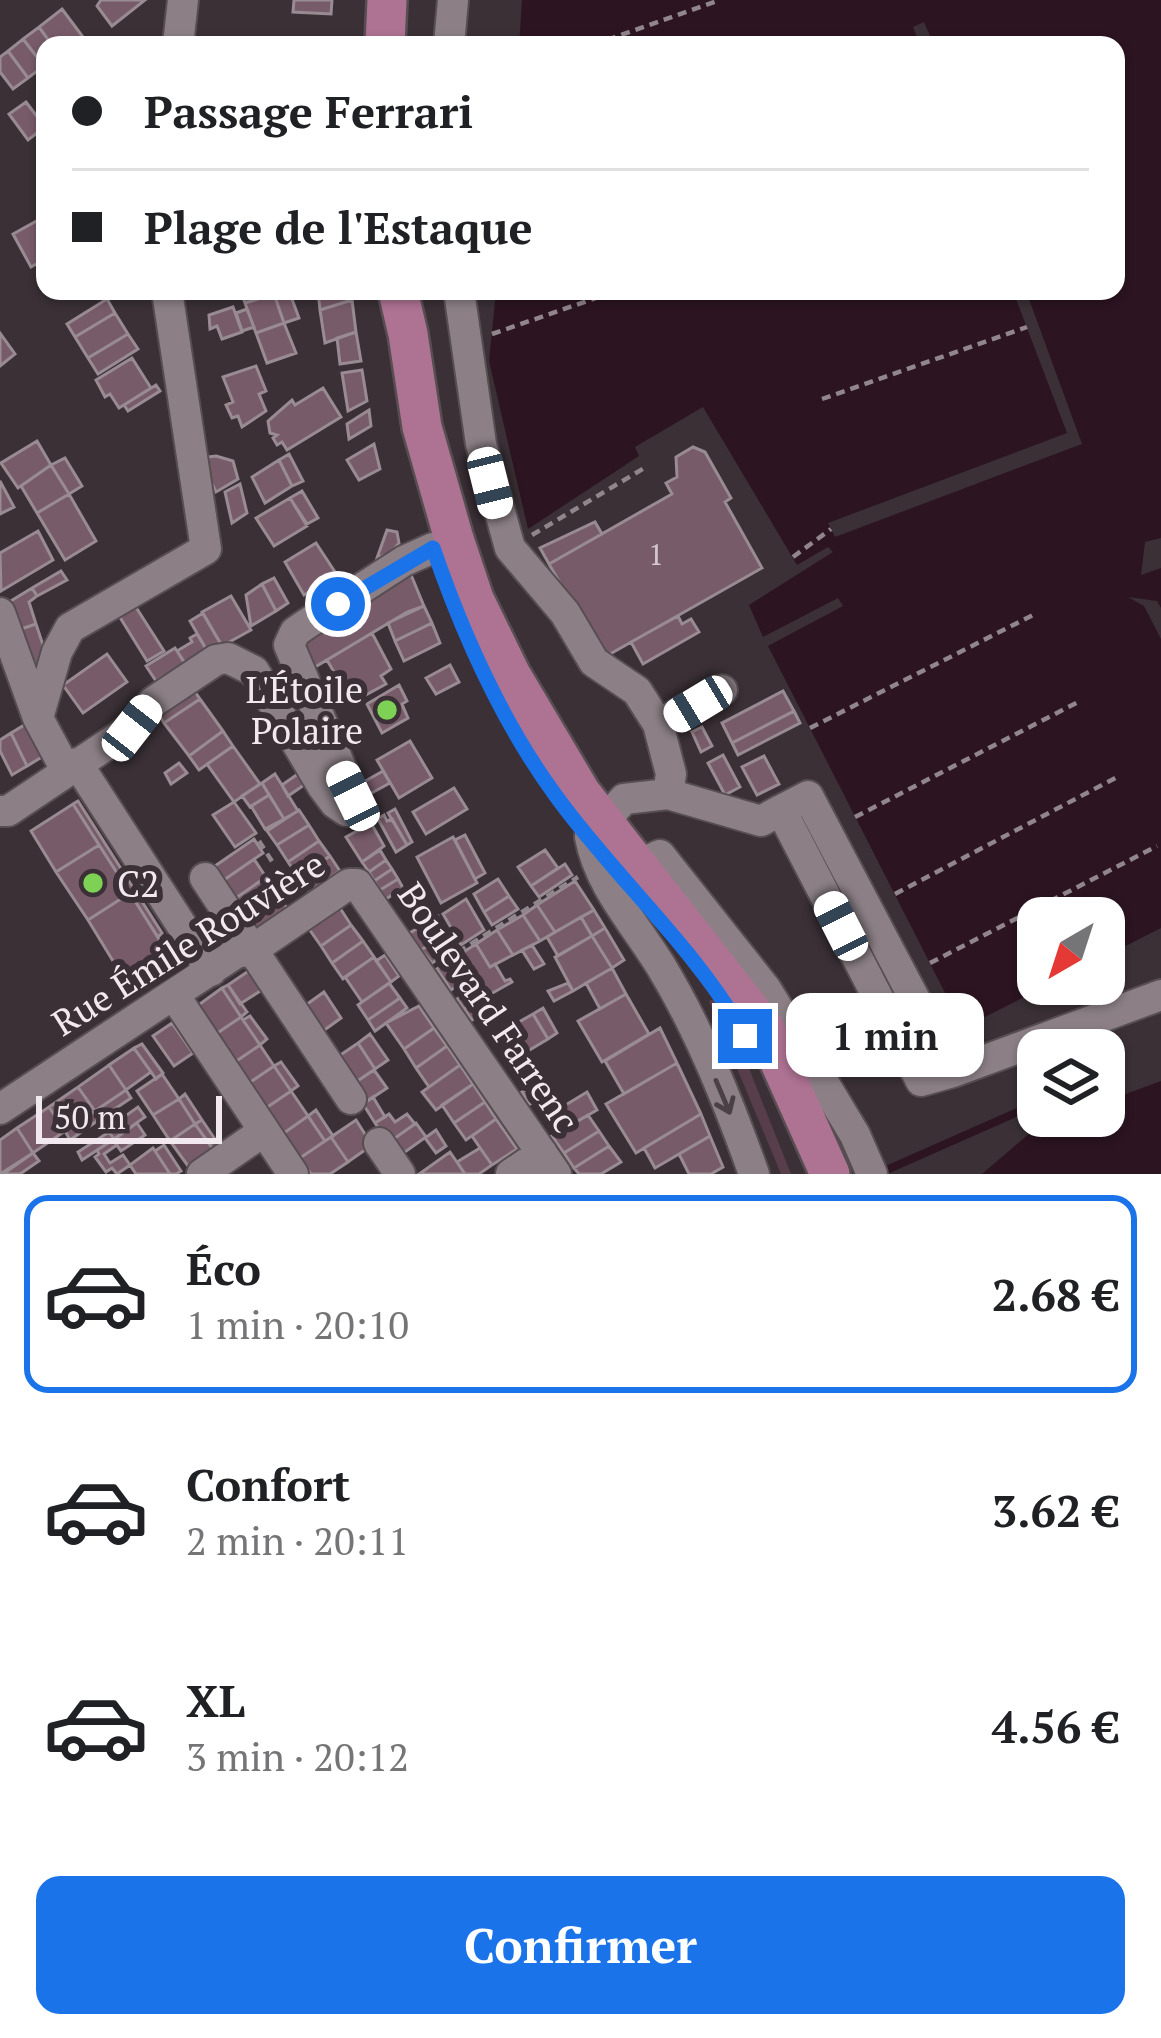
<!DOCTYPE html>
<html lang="fr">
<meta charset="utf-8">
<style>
body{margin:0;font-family:"PT Serif",serif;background:#f6f6f6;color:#202124;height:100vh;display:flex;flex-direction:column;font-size:45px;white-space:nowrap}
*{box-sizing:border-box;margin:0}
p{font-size:39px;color:#757577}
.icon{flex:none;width:66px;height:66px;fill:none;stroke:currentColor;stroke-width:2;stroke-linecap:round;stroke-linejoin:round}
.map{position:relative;height:1174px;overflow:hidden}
.sheet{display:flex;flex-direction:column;background:#fff;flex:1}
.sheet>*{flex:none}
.hud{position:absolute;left:36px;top:36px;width:1089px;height:264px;border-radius:24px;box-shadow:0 3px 9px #0004;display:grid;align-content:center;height:264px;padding:0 36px;background:#fff}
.needle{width:78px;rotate:219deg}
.buttons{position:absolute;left:1017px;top:897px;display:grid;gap:24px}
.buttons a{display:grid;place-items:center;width:108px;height:108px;border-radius:24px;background:#fff;box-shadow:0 3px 9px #0004;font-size:60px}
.scale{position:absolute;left:36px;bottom:30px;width:186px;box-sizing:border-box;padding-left:12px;border:6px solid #f1e9ed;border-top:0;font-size:33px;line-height:42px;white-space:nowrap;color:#f1e9ed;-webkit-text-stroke:9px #3a3035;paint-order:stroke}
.end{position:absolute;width:54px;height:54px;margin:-27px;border:15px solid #1a73e8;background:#fff;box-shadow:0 0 0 6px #fff}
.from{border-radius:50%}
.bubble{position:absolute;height:84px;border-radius:24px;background:#fff;box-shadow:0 3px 9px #0004;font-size:39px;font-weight:600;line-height:84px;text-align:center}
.car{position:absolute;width:36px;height:72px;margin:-36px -18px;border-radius:15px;box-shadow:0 0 9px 3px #0007;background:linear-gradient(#fff 24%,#345 0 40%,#fff 0 76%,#345 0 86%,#fff 0)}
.hud b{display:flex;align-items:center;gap:42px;height:114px;font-size:45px}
.hud b+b{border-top:3px solid #e0e0e0}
.hud i{width:30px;height:30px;background:#202124}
ul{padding:21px 0 0;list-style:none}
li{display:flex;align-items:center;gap:36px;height:198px;margin:0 24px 18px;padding:0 12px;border:6px solid transparent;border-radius:24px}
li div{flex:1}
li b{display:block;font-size:45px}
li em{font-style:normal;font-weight:600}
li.current{border-color:#1a73e8}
li>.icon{width:108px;height:108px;stroke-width:1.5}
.cta{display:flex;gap:24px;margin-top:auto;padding:24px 36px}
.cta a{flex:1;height:138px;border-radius:24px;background:#1a73e8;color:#fff;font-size:48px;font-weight:600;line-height:138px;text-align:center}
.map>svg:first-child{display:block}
.green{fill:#583e4b}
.water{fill:#2c1421}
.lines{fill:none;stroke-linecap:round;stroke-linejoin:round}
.stream{stroke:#2c1421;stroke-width:8}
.building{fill:#785b69;stroke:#988b91;stroke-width:3}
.minor-casing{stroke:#574e52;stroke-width:34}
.major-casing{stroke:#574e52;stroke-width:44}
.path{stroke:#90868b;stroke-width:4.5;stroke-dasharray:9 6;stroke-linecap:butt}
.minor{stroke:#8c8086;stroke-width:30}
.major{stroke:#ae7293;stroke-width:39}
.oneway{stroke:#4a4045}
.route{stroke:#1a73e8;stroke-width:15}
.poi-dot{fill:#7dd154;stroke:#3a3035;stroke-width:4.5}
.labels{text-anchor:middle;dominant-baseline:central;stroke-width:12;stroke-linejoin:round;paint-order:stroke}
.number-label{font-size:30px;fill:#d3c6cc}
.poi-label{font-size:36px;fill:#f1e9ed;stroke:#3a3035;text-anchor:end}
.street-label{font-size:36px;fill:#f1e9ed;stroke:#3a3035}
</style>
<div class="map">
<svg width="1161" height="1174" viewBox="0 0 1161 1174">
<rect width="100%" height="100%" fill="#3a3035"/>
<!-- green -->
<path class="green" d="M714,999l17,24 60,151h-10l-72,-173z"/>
<!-- water -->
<path class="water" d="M522,0h639v538l-16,4 -4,33 20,-7v40l-4,-7 -29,-4 16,9 17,33v289l-57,29v-39h-66v66h12l-87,44 -195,-382 75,-40 -5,-8 -75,39 -14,-32 84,-53 -5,-5 -31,18 -94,-158 -68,40 4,9 -111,73 -39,-168 7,-70h517l54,142 -239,90 7,14 247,-93 -56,-153h90v-246h-182l-10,-23 -11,5 7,18h-401z
M1161,1081v93h-179l55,-47 -12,-28 13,-6v23h66v-14z"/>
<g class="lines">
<!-- stream -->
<path class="stream" d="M882,1172l147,-65"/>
</g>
<!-- building -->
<path class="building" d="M101,0h44l-33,26 -15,-20z
M294,0h38l-1,14 -38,-2z
M62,9l27,36h-37l-13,-18z
M39,27l13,18h-7l-1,21 -21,-27z
M23,39l21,27 -16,12 -20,-27z
M8,51l20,27 -15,11 -13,-17v-15z
M26,102l19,25 -17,13 -19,-26z
M42,218l3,41 -14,8 -18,-33z
M241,291h32l1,3 -29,9z
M289,291l10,27 -15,5 -10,-29z
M318,291h34v9l-32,10z
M274,294l10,29 -28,10 -11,-30z
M107,299l8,14 -40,24 -8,-13z
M352,300l4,32 -31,11 -5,-33z
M233,307l9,25 -20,7 -5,-13 -7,3 -1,-14z
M247,309l7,18 -12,4 -6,-18z
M115,313l13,21 -40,24 -13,-21z
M284,323l12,30 -29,10 -11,-30z
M356,332l5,29 -21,3 -3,-26z
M0,333l15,21 -15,12z
M128,334l10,15 -40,25 -10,-16z
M132,358l19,30 -32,20 -9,-14 -5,3 -9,-17z
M256,366l10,25 -7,3 7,17 -24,16 -4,-11 -6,2 -6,-13 7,-3 -10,-25z
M362,370l5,31 -19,10 -6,-38z
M156,385l4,6 -32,20 -4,-6z
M323,388l18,29 -54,33 -5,-8 -5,3 -4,-7 4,-3 -7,-2 -2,-12 24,-21 3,5z
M369,410l2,16 -22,13 -2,-15z
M37,441l14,24 -33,23 -17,-25z
M374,444l6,25 -21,11 -12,-20z
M693,447l12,5 26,46 -6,4 37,66 -159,90 -54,-94 123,-70 -6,-11 11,-6 -1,-20z
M289,454l14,27 -11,5 -13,-26z
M216,456l17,5 5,18 -22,13 -17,-34z
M65,458l17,28 -13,8 -18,-29z
M279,460l13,26 -27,17 -13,-26z
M51,465l18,29 -32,19 -16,-27z
M0,481l14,26 -14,7z
M240,484l7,29 -15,10 -7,-31z
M302,491l16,27 -11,6 -17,-26z
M69,494l27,47 -31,19 -28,-47z
M290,498l17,28 -33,20 -18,-28z
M595,522l7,12 -53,30 -9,-16z
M387,530l10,2 2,11 -8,10 -14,5z
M38,531l15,29 -52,31 -1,-38z
M316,543l21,32 -33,20 -19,-33z
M409,570l15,36 -17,6 -92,55 -12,-27z
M61,571l6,9 -30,16 -5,-8z
M274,578l14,25 -12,8 -14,-27z
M262,584l14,27 -25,15 -5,-31z
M32,588l5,8 -8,6 7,22 -21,7 -9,-27z
M231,596l20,34 -29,16 -20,-34z
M132,601l32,50 -17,10 -31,-50z
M424,606l8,17 -37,18 -7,-18z
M203,613l19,33 -13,8 -19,-33z
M678,616l4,8 9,-5 8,13 -56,32 -12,-22z
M432,623l8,20 -36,18 -9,-20z
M36,624l11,33 -2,12 -15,7 -15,-45z
M372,633l19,36 -10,7 5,8 -22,12 -4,-8 -12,8 -21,-36z
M197,634l12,20 -20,16 -12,-19 15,-9 -2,-4z
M175,648l10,15 -29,18 -10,-15z
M107,654l20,28 -44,31 -20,-28z
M450,665l9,17 -23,12 -10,-16z
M189,683l11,16 -36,24 -10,-16z
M399,685l8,16 -5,3 6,14 -26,15 -15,-29z
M783,691l11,20 -62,32 -10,-20z
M200,699l23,32 -34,25 -25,-33z
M794,711l6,12 -62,32 -6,-12z
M26,724l16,33 -15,9 -16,-33z
M702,727l10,19 -11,6 -9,-20z
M223,731l10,15 -34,24 -10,-14z
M11,733l16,33 -15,9 -12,-24v-11z
M410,741l22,37 -33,20 -22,-38z
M233,746l27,38 -26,18 -27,-38z
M723,755l17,32 -15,8 -17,-32z
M764,756l15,28 -22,11 -15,-28z
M179,763l8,10 -16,11 -6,-11z
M305,769l5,12 -22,15 -6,-11z
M383,771l7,12 -24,13 -6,-12z
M275,774l23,37 -14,8 -22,-36z
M262,783l7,12 -19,12 -8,-11z
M454,788l13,21 -41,25 -13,-22z
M269,795l15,24 -19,10 -14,-23z
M78,801l84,132 -4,4 -85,-133z
M234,802l22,31 -21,14 -22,-32z
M73,804l26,41 -43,27 -25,-41z
M395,809l17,33 -5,3 -19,-32z
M299,810l10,15 -32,20 -10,-14z
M384,815l3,6 5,-2 15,26 -11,7 -18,-33z
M371,823l13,23 -22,16 -16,-25z
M309,825l10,16 -31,21 -11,-17z
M465,835l20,38 -10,6 -20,-39z
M453,837l24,46 -36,20 -24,-46z
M254,839l9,14 -39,27 -9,-14z
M319,841l11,15 -32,21 -10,-15z
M99,845l31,48 -42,27 -32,-48z
M380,850l6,10 -17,12 -7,-10z
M545,850l13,18 -27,18 -13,-19z
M330,856l10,15 -31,22 -11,-16z
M254,859l12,18 -30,21 -12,-18z
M386,860l6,9 -18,12 -5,-9z
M565,864l7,11 -33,22 -8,-11z
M392,869l6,10 -18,11 -6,-9z
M266,877l21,31 -31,21 -20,-31z
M398,879l5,9 -17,11 -6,-9z
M498,879l11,17 -25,16 -10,-18z
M575,881l19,29 -39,22 -18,-27z
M130,893l40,64 -43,27 -39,-64z
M509,896l9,13 -26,16 -8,-13z
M466,899l18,31 -23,15 -18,-31z
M537,905l18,27 -15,9 -17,-26z
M340,908l11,17 -30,21 -12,-17z
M594,910l11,18 -13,8 -11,-19z
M523,915l17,26 -27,14 -16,-25z
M438,916l10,17 -27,17 -13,-16z
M581,917l11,19 -34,20 -11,-19z
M351,925l12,16 -31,22 -11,-17z
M605,928l19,32 -12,8 -20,-32z
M497,930l16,25 -23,12 -14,-23z
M448,933l9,14 -25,16 -11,-13z
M592,936l20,32 -39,23 -18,-34z
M363,941l11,16 -31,22 -11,-16z
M476,944l14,23 5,-3 10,17 5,-2 2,3 -48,27 -7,-10 19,-14 -5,-8 3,-2 -6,-7 -6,8h-5l4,7 -10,7 -14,-21z
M532,945l12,19 -10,5 -12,-19z
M385,955l14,21 -8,6 -15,-21z
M374,957l17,25 -29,20 -17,-25z
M253,968l9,22 -22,14 -12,-19z
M612,968l14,26 -26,15 -14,-26z
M389,983l11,15 -32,22 -10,-15z
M568,983l5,8 -19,10 -6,-10z
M228,985l19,27 -6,5 -19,-29z
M222,988l19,29 -25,17 -19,-28z
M324,992l17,26 -25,18 -17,-26z
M626,994l23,40 -47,28 -24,-41z
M486,997l6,11 -20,12 -8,-11z
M400,998l7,10 -32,23 -7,-11z
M419,1006l15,22 -30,21 -18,-26z
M543,1008l14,25 -9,6 -15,-25z
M533,1014l15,25 -30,18 -15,-26z
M250,1016l17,23 -7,6 -17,-25z
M241,1017l19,28 -25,17 -19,-28z
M172,1023l21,30 -19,13 -21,-30z
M434,1028l13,18 -31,22 -12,-19z
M660,1028l17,35 -53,31 -19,-33z
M370,1034l18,26 -13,9 -17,-26z
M358,1043l17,26 -25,17 -17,-26z
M142,1044l21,29 -7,6 -22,-31z
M260,1045l14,21 -25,17 -14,-21z
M447,1046l13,19 -31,22 -13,-19z
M134,1048l17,24 -25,18 -17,-25z
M281,1062l17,24 -7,5 -17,-25z
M677,1063l24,51 -65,39 -30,-49z
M109,1065l17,25 -31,21 -17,-24z
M460,1065l13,19 -37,26 -14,-18z
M274,1066l17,25 -25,17 -17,-25z
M374,1070l13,18 -24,16 -13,-18z
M162,1074l17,25 -26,16 -16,-24z
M540,1082l7,12 -17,10 -8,-12z
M473,1084l12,18 -31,21 -12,-18z
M78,1087l17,24 -30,20 -16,-24z
M126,1090l5,8 -31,21 -5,-8z
M291,1091l17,25 -24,17 -18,-25z
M587,1092l10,18 -38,22 -10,-17z
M185,1094l17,26 -7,4 -16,-25z
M373,1097l12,20 -10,6 -12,-19z
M179,1099l16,25 -25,17 -17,-26z
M485,1102l11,17 -30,21 -12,-17z
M49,1107l16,24 -32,22 -16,-25z
M138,1107l7,10 -31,22 -7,-10z
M316,1110l17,26 -8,5 -17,-25z
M95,1111l5,8 -30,21 -5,-9z
M389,1114l6,8 12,-8 8,10 -27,19 -13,-20z
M701,1114l9,22 -55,32 -11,-20z
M588,1115l11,16 -35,22 -12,-17z
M308,1116l17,25 -25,17 -16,-25z
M496,1119l21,30 -25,16 -20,-29z
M202,1120l17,25 -6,4 -18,-25z
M356,1120l16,25 -24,17 -17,-25z
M137,1123l8,12 -24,16 -8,-11z
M416,1123l10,14 -28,20 -10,-14z
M195,1124l18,25 -25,17 -18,-25z
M17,1128l16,25 -33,21v-34z
M436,1130l10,16 -10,7 -11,-15z
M599,1131l10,15 -35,22 -10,-15z
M109,1132l5,7 -32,21 -4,-8z
M710,1136l13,31 -12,7h-22l-10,-20z
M331,1137l17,25 -18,12h-19l-11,-16z
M113,1140l4,5 -13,9 6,9 13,-8 7,10 -13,9 -5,-6 -6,4 -11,-15 4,-3 -2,-4z
M164,1145l17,26 -5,3h-6l-15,-23z
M609,1146l12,16 -20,12h-22l-5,-6z
M153,1148l17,26h-34l-6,-9z
M480,1148l12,17 -13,9h-14l-8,-12z
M450,1152l15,22h-46l3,-2z
M33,1153l6,8 -19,13h-17z"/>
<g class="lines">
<defs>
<path id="minor" d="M178,45l5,-45
M449,45l4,-45
M459,291l22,153 29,104 55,65 29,49 43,29 21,33
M0,613l38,105
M77,763l134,208
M66,770l-28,-52 19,-66 13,-24 136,-79 -39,-258
M668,794l3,-20 -13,-50 64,-34
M781,810l27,-14 145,276
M0,811h8l124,-83 21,-26 63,-42 12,-2 26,13 69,116 12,16 12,8 6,-5v-10l-64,-151 6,-13 10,-7 99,-64 29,-13
M638,865l22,-10 106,134 56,91
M205,878l146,221
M174,995l119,179
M806,1084l16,-4 33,55 17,39
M0,1109l236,-156 16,-3 97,-66h8l199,290
M379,1143l21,31
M202,1174l62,-43
M511,1174l31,-21
M754,1174c-25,-70 -54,-143 -92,-206 -26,-43 -63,-82 -72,-131l34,-38 44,-5 93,27 20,-11 140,271 32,-9 208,-77"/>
<path id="major" d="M385,45l2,-45
M398,291l10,43 14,93 32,112 20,60 37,76 70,118 184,236 65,145"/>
</defs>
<!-- minor casing -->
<use href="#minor" class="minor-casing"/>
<!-- major casing -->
<use href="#major" class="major-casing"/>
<!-- path -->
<path class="path" d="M593,45l127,-45
M790,297l14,-6
M492,334l124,-43
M822,399l205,-72
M532,535l114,-68
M793,557l38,-28
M810,728l227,-115
M855,817l225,-116
M259,841l34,53
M895,894l224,-118
M445,960l133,-83
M930,963l227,-117"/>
<!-- minor -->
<use href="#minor" class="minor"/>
<!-- major -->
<use href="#major" class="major"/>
</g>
<!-- one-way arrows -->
<defs><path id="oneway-shaft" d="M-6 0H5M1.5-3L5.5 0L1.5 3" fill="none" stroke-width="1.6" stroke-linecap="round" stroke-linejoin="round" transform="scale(3)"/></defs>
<use class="oneway" href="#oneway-shaft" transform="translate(723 1097) rotate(67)"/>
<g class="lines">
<!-- route -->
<path class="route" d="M338,604l95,-56c30,87 68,173 123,248 60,83 139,151 189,240"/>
</g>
<!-- markers -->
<g class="poi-dot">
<circle cx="387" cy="710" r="12"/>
<circle cx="93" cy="883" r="12"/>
</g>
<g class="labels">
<!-- number labels -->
<g class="number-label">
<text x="656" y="554">1</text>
</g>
<!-- poi labels -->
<g class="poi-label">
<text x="363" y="689">L'Étoile<tspan x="363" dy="41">Polaire</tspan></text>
<text x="117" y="883" text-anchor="start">C2</text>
</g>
<!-- street labels -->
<g class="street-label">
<text transform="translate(188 943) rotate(-32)">Rue Émile Rouvière</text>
<text transform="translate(489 1007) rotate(56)">Boulevard Farrenc</text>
</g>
</g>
</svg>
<div class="buttons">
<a><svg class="needle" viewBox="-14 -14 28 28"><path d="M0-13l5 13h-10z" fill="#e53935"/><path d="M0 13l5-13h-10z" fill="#757577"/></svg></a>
<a><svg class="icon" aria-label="layers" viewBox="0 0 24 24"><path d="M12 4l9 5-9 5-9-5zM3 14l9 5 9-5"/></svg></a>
</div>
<div class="scale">50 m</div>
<i class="end from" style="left:338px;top:604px"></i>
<i class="end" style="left:745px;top:1036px"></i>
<div class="bubble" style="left:786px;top:993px;width:198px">1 min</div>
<i class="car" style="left:490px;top:483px;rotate:166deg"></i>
<i class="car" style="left:698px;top:704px;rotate:239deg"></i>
<i class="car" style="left:132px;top:728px;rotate:38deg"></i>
<i class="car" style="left:353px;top:796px;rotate:334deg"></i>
<i class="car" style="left:841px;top:926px;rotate:333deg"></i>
<div class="hud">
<b><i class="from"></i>Passage Ferrari</b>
<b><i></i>Plage de l'Estaque</b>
</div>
</div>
<section class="sheet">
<ul>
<li class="current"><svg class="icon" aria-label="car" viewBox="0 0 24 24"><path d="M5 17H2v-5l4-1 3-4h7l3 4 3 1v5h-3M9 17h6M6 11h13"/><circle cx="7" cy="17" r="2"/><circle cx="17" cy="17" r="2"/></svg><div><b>Éco</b><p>1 min · 20:10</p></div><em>2.68 €</em></li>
<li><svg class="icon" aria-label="car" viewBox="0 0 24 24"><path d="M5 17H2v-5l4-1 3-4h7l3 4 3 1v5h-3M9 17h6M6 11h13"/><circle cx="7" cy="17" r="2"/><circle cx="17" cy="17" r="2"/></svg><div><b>Confort</b><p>2 min · 20:11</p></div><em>3.62 €</em></li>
<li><svg class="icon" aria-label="car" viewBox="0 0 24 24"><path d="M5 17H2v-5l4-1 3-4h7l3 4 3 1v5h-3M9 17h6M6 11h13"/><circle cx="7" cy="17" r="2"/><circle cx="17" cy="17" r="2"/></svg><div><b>XL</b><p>3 min · 20:12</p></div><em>4.56 €</em></li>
</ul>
<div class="cta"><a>Confirmer</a></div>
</section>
